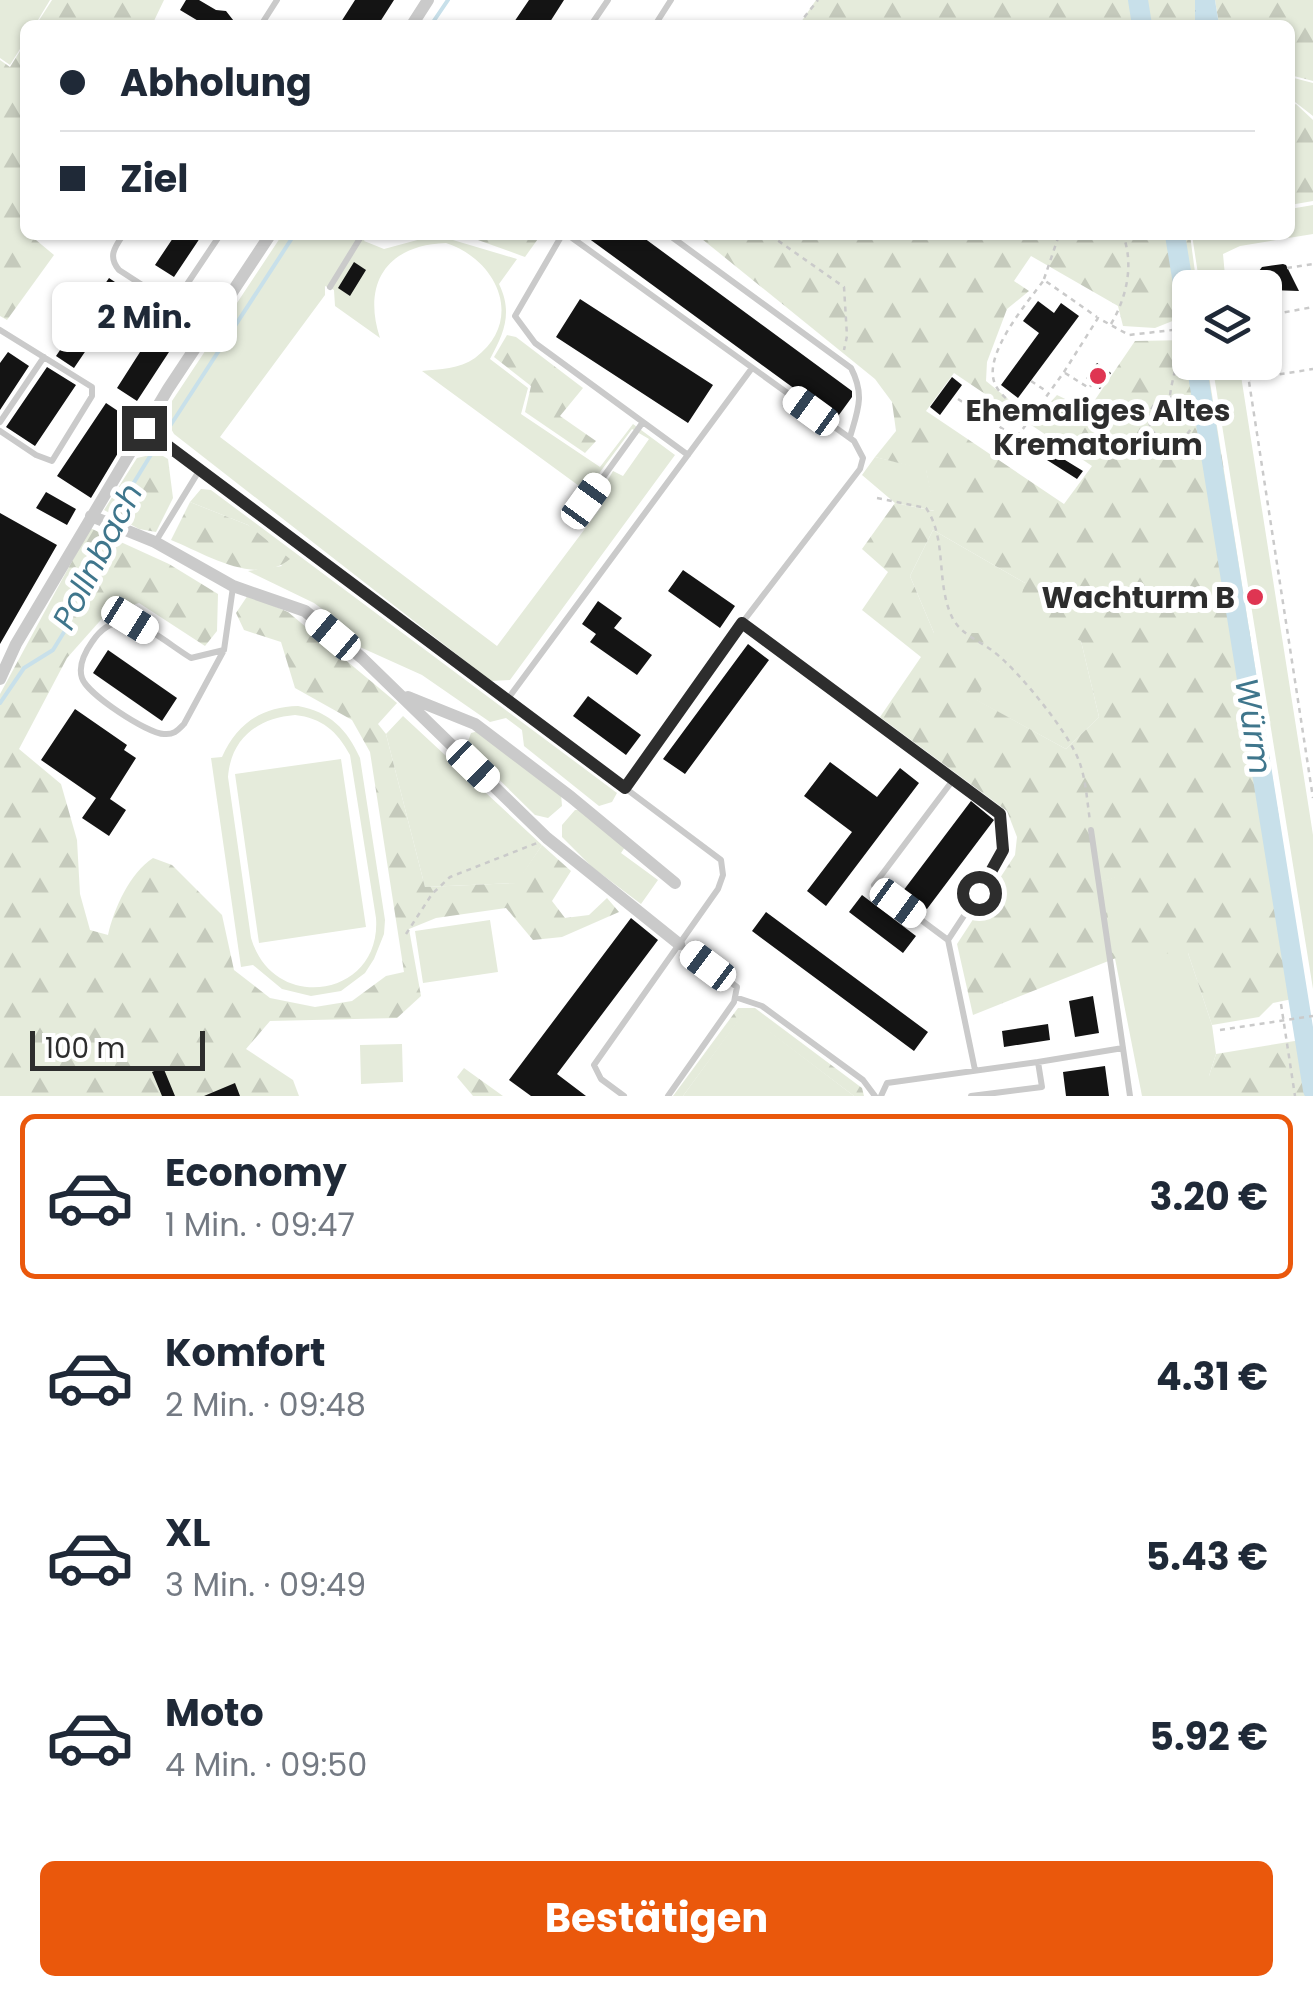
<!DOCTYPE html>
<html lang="de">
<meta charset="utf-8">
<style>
body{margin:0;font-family:Poppins,sans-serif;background:#f2f2f3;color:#1f2937;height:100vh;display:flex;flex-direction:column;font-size:38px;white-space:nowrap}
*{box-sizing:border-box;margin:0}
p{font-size:32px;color:#747a83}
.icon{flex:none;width:55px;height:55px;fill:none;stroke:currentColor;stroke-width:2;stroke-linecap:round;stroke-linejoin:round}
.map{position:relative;height:1096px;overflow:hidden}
.drawer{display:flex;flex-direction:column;background:#fff;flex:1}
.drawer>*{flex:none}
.guide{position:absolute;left:20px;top:20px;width:1275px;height:220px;border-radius:15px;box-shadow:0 2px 8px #0004;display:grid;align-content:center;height:220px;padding:0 40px;background:#fff}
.tools{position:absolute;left:1172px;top:270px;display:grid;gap:20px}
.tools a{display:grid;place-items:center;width:110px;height:110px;border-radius:15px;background:#fff;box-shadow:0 2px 8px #0004;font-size:50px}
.scale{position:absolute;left:30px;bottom:25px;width:175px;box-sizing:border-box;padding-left:10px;border:5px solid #2d2d2d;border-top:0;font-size:28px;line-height:35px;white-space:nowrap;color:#2d2d2d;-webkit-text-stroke:8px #fff;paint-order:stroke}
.end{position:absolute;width:45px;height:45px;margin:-22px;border:12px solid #2d2d2d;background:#fff;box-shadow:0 0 0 5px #fff}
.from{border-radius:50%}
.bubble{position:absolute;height:70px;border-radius:15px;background:#fff;box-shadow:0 2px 8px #0004;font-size:32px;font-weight:700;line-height:70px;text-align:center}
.car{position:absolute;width:30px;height:60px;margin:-30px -15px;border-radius:12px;box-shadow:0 0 8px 2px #0007;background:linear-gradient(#fff 24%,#345 0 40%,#fff 0 76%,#345 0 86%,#fff 0)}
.guide b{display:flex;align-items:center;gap:35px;height:95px;font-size:38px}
.guide b+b{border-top:2px solid #e0e1e3}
.guide i{width:25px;height:25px;background:#1f2937}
ul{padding:18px 0 0;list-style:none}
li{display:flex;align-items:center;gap:30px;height:165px;margin:0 20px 15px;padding:0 20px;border:5px solid transparent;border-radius:15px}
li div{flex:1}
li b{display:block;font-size:38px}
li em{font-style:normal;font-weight:700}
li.active{border-color:#ea580c}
li>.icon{width:90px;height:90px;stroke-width:1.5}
.action{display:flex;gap:20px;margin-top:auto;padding:20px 40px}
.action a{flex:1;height:115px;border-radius:15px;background:#ea580c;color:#fff;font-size:40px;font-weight:700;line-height:115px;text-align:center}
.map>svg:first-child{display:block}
.green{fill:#e5ebdb;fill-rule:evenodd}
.forest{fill:url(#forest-firs);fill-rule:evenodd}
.water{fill:url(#water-ripples)}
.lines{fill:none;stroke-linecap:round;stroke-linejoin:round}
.stream{stroke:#c8e0ea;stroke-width:4}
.river{stroke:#c8e0ea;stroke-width:20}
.building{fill:#141414}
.path{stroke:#cacaca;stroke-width:2.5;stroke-dasharray:5 5;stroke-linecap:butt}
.service{stroke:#cacaca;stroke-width:6}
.minor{stroke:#cacaca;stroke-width:12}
.route{stroke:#2d2d2d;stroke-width:12}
.poi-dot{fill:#df3552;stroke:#fff;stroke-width:4}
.labels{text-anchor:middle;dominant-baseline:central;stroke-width:10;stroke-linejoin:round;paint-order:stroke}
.poi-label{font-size:30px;font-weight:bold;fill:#2d2d2d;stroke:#fff}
.water-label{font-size:32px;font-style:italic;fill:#3f768c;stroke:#fff}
</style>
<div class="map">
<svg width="1313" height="1096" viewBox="0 0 1313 1096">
<defs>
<pattern id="forest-firs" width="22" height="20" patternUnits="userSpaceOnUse" patternTransform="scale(2.5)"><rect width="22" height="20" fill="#e5ebdb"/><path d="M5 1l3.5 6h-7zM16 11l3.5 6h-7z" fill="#c5cabc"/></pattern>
<pattern id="water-ripples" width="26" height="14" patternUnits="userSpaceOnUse" patternTransform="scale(2.5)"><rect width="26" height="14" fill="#c8e0ea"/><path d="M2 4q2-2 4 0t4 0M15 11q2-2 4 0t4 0" fill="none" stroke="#acc0c9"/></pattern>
</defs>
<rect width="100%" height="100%" fill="#fff"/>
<!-- green -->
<path class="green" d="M0,0h50l-15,25h-10v16l-15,24 -10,-7z
M1290,77l23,6v33l-18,-14 -5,2z
M1313,205v29l-73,12 -17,8 3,33h-26l-8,-52h98v-26z
M282,235h85l-3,6 20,8 52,-14 81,24 -18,25c14,29 5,49 -9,75l38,29 -7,26 79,53 33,-43 42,31 -165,225 -19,1 -317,-247 -9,-16 3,-11zM446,243c52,17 79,78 29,115 -16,11 -35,11 -53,13l164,120 46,-62 17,10 -26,37 -10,-5 -16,28 5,7 -105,140 -277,-209 105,-142v-9l9,4 1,16 45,32c-18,-55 7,-93 66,-95z
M1212,363h27l74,472v154z
M875,457l51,12 9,42 -40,-8 -33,-28z
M201,489l10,1 406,303 -5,9 -13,4 -75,-60 -2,-16 -16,-12 -16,4 -68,-47 -71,-32 -15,-24 -22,-16 -66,-32 34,-5 -34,-41 -58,-23z
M933,530l92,53 56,58 18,76 -33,32 -90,-49 -42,-67 -24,-57z
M298,706c32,6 49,23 62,52l25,162 -1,14 -10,25 -9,14 -24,18 -30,5 -29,-7 -29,-24 -12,2 -30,-209 11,-1c15,-34 40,-50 76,-51zM295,715c27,3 42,16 55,40l26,163c6,79 -102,97 -125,20l-23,-161c3,-39 30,-59 67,-62z
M403,716l139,129 -25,38 -92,4 -39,-153z
M479,731l82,63 1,12 -14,12 -13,-3 -69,-68 5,-14z
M341,759l25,168 -107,16 -24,-169z
M575,810h7l43,37 -4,6 37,27 -17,24 -49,-37 -30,-30v-12z
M1118,876l70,77 24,72 4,29 -7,22v20h-67l-42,-214z
M490,920l8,52 -75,11 -8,-52z
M744,1012l110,84h-171z
M402,1044l1,38 -42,2 -1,-39z"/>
<!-- forest -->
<path class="forest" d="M52,0h112l-12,25h-116z
M816,0h379v25h-396z
M1215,0h98v81l-23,-6v-50h-71z
M25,43v192h5l24,20 -47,65 -7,-4v-256l10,7z
M1296,104l17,16v81l-23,4v-98z
M464,235h76v1l-15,21z
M697,235h493l7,52 -7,1v26l-35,14 -32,-2 -5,-20 -87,-50 -17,25 15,10 -22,18 -20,53 -1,19 48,39 23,-25 31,15 47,-69 55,-1v22l17,1 100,633 -34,7 -14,14 -47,8 -24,-72 -56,1 -15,-77 -16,5 15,76 -143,57 -16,-71 58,-89 2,-18 -10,-26 -127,-94 41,-60 -59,-47 26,-38 -26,-23 33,-46 39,8 -8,-41 -51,-13 21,-26 -4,-29 -17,-23zM954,373l138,93 -28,38 -138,-93zM933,530l92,53 -9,31 65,27 18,76 -33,32 -89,-49 28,-67h-71l-24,-57z
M507,335l9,2 67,51 -23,28 36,25 -11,12 -60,-41 6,-26 -37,-29z
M158,453l10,6 5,39 -17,34 -17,-3 -35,-19 33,-52z
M190,502l58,23 42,34c-34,28 -84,-5 -119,-19z
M90,528l79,36 49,30 -1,37 -12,15 -66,-43 -32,10 -40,45 -48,91 42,35 16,56 3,54 10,36 18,5c6,-27 22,-62 45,-77l19,7 50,50 12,55 36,28 45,9 37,-6 34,-25 18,-4 -34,-220 -18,-32 -57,-32 -14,-46 -37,-12 -8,-17 12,-18 40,17 109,91 -19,21 8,10 39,153 91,-4 26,-38 29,26 -19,30 13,17 24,-3 18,-17 12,14 -57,25 -29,3 -27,-32 -70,10 -27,11 12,67 -24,22 -127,3 -24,28 47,31 6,16h-299v-402z
M738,1008h17l107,80 2,8h-10l-110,-83 -61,83h-10z
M1313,1038v58h-104v-20l7,-22z
M464,1068l39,28h-30l-16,-19z"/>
<!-- water -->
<path class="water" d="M1195,0h20l4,25h-24z"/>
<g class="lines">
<!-- stream -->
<path class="stream" d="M431,25l17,-25
M170,426l124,-191
M111,520l41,-67
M0,703l24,-35 29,-18 16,-26 5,-23 33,-73"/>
<!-- river -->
<path class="river" d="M1138,0l4,25
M1175,235l15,91
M1196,362l117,728"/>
</g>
<!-- building -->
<path class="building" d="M186,0h13l17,10 10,1 11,14h-32l-25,-15z
M355,0h39l-16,25h-39z
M529,0h35l-16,25h-36z
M175,235h27l-28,42 -19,-12z
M584,235h56l212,156v6l-16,22z
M354,262l12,8 -16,26 -12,-8z
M1283,264l3,1 13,26 -30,-1 -13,-15 6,-8z
M109,278l18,12 -53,78 -18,-12z
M580,299l133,86 -25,38 -132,-86z
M1038,301l16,12 7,-10 18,13 -61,82 -17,-13 38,-52 -16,-12z
M163,316l21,13 -47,72 -20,-13z
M8,352l21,14 -29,44v-47z
M1097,363l14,10 -11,16 -14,-11z
M47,367l29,18 -41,61 -29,-19z
M952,377l10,8 -22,30 -10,-8z
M106,403l30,20 -45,75 -34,-22z
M1052,452l31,19 -6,8 -30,-19z
M46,492l30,17 -9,16 -31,-17z
M0,513l57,32 -57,99z
M683,570l52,36 -15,22 -52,-37z
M598,601l24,17 -8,10 38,27 -15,20 -47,-33 6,-8 -14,-10z
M748,644l21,16 -84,114 -22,-15z
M108,650l69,48 -15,23 -69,-48z
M588,696l53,39 -15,20 -53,-39z
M75,709l52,36 -3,5 12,8 -26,41 16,11 -17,26 -27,-18 14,-20 -55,-38z
M830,762l47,35 23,-29 19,15 -93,123 -19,-15 45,-59 -48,-36z
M971,801l23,19 -67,89 -24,-18z
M862,895l54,41 -13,17 -54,-41z
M766,912l162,120 -14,19 -162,-120z
M631,918l27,22 -101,134 29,22h-55l-22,-16z
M1093,996l6,37 -24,4 -6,-36z
M1048,1024l2,16 -46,7 -2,-16z
M1105,1066l4,30h-43l-3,-24z
M163,1067l12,29h-13l-10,-24z
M235,1083l5,13h-36z"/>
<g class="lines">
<!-- path -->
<path class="path" d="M798,25l20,-25
M770,235l74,52 3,49 -3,14
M1287,268l26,-4
M1044,279l15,-44
M1254,288l4,-10
M1263,288l1,-9 3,1 2,34
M1265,316l48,-9
M1111,324c16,-27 23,-60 12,-89
M1246,362l67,436
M1065,373l24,15 3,-4
M1250,379l63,-10
M1031,381l15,10
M1149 419a22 22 0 1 1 44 0a22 22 0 1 1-44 0Z
M958,399l87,58
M1170,415c-4,-28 12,-54 10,-83
M1030,416c-12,-9 -29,-18 -35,-32 -13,-29 32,-81 49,-104l53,37
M1017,437l47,-65 34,-54 31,17 61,-7
M877,498l49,10c22,32 9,76 27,111 10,17 26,21 41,33 24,18 75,81 85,109 7,18 8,40 11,60
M406,934l26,-40 18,-17 87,-34
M1281,1004l14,92
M1220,1030l93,-14"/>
<!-- service -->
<path class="service" d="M261,25l16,-25
M591,25l17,-25
M655,25l16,-25
M123,235c-9,13 -15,22 -4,35l88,57
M562,235l-47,81 20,27 153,112
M568,235l286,206 9,17 -3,11 -118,154 -117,165
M669,235l182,133c14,27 7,42 -1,69
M330,287l32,-52
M173,305l47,-70
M0,330l92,57v9l-40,65 -16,-6 -36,-24
M0,422l44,-65
M145,428l576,432 2,15 -5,14 -124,176 7,14 23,17
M586,501l57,-79
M156,541l43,-70
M742,623l258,191 3,36 -9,20 -46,70
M224,650l-33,8c-33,-20 -70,-60 -99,-16 -7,10 -14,24 -10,36 5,16 66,56 82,56 10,1 14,-4 20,-10l40,-74 9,-63
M507,700l245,-332
M953,780l-79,105 74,55 27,130
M1091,830l39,266
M735,997l27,9 101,74 12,16
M668,1096l66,-94 3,-15 -58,-43
M881,1096l6,-13 151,-21
M971,1096l71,-9 -4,-25 85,-14"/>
<!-- minor -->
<path class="minor" d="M412,25l16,-25
M91,516l64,26 78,44 72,25 57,47 185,180 132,106
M0,679l16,-35 152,-255 102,-154
M408,697l67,27 96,73 104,86"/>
</g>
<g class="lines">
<!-- route -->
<path class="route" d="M144,428l481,360 117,-165 258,191 3,36 -24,43"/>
</g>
<!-- markers -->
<g class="poi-dot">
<circle cx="1098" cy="376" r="10"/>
<circle cx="1255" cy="597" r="10"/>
</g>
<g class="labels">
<!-- poi labels -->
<g class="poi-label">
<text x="1098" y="410">Ehemaliges Altes<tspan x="1098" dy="34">Krematorium</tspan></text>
<text x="1235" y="597" text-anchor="end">Wachturm B</text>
</g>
<!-- water labels -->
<g class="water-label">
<text transform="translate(97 556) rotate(-63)">Pollnbach</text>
<text transform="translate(1254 726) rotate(81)">Würm</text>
</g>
</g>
</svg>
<div class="tools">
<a><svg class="icon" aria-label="layers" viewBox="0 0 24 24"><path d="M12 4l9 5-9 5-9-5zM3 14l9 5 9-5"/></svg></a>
</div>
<div class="scale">100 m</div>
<i class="end from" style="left:979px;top:893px"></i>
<i class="end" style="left:144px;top:428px"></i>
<div class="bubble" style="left:52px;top:282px;width:185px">2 Min.</div>
<i class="car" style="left:811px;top:411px;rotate:306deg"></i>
<i class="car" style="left:586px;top:501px;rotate:36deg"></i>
<i class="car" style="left:130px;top:620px;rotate:122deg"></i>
<i class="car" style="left:333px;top:635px;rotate:310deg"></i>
<i class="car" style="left:473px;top:766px;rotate:134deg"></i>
<i class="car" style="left:898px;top:903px;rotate:126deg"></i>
<i class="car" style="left:708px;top:966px;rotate:307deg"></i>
<div class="guide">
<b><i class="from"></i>Abholung</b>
<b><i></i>Ziel</b>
</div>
</div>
<section class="drawer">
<ul>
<li class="active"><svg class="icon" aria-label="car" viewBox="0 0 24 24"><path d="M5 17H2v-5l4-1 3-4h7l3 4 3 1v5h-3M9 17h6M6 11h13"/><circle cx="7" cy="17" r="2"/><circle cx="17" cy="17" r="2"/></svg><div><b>Economy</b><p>1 Min. · 09:47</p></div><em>3.20 €</em></li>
<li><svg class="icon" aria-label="car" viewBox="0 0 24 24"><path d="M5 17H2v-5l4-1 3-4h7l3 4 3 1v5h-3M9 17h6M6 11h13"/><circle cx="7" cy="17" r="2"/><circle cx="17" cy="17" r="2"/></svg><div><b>Komfort</b><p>2 Min. · 09:48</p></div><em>4.31 €</em></li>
<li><svg class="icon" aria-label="car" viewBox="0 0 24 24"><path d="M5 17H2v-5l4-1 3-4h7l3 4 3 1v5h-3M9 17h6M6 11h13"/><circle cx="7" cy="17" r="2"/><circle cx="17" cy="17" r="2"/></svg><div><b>XL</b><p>3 Min. · 09:49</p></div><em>5.43 €</em></li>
<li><svg class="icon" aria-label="car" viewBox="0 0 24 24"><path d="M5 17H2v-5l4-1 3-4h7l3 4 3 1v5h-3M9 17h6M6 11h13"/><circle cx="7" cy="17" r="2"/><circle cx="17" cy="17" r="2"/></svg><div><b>Moto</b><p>4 Min. · 09:50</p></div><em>5.92 €</em></li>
</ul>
<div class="action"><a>Bestätigen</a></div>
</section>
